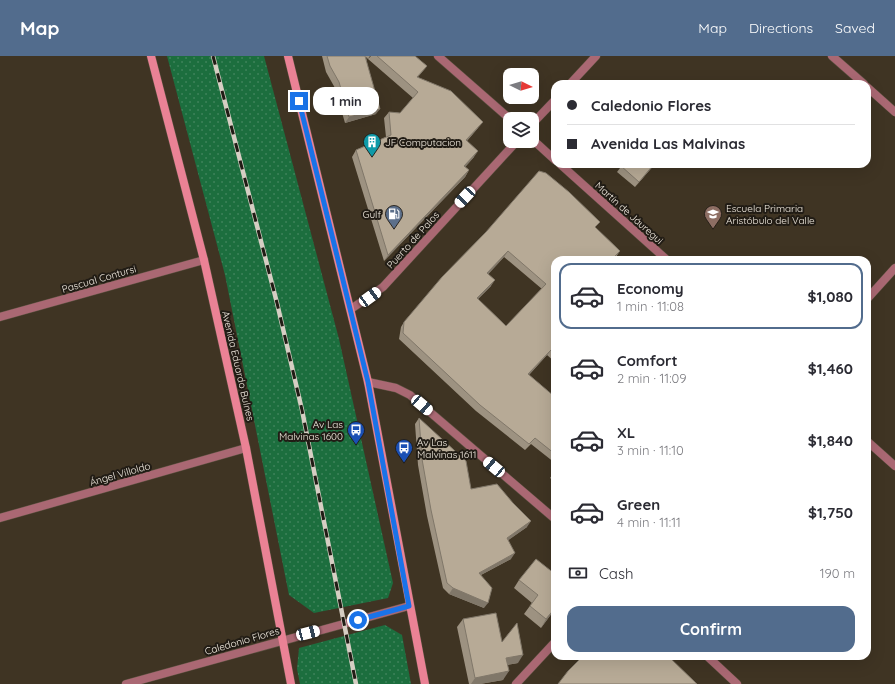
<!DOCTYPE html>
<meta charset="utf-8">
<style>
body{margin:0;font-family:Quicksand,sans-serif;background:#f2f2f3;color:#2b2b33;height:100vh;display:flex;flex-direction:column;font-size:15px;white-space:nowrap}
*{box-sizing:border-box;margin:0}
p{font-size:13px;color:#7c7c81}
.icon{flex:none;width:22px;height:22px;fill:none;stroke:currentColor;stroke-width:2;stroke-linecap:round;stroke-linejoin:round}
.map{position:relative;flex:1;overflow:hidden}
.side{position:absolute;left:551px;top:200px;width:320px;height:404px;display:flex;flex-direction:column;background:#fff;border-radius:12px;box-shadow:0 4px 16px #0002}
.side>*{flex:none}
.top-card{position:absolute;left:551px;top:24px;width:320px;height:88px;border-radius:12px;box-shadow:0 4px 16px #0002;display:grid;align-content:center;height:88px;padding:0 16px;background:#fff}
.needle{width:26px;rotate:95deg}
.controls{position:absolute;left:503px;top:12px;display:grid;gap:8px}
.controls a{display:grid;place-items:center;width:36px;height:36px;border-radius:8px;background:#fff;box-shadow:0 4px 16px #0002;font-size:20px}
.end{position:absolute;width:18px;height:18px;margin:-9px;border:5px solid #1a73e8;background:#fff;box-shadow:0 0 0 2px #fff}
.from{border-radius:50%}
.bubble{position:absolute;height:28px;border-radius:12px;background:#fff;box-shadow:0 4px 16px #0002;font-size:13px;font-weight:700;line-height:28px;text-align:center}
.car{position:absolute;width:12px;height:24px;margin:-12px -6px;border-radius:5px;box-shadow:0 0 3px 1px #0007;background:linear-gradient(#fff 24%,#345 0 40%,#fff 0 76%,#345 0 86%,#fff 0)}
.top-card b{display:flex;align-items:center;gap:14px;height:38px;font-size:15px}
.top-card b+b{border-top:1px solid #e1e1e2}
.top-card i{width:10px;height:10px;background:#2b2b33}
ul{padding:7px 0 0;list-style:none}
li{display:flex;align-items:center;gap:12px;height:66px;margin:0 8px 6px;padding:0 8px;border:2px solid transparent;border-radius:12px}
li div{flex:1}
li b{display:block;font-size:15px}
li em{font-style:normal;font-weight:700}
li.current{border-color:#526c8d}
li>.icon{width:36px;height:36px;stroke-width:1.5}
.pay{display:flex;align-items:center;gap:10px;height:44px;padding:0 16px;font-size:15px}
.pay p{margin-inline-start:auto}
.action{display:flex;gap:8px;margin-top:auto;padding:8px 16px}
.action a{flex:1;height:46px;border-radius:12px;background:#526c8d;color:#fff;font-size:16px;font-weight:700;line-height:46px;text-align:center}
header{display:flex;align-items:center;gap:24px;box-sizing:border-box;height:56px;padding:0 20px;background:#526c8d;color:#fff}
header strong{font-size:19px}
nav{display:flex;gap:22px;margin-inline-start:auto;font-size:14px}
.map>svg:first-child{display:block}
.park{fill:url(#park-dots)}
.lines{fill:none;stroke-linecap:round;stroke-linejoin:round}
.street-casing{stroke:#5c5141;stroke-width:9}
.secondary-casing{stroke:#5c5141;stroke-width:9}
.street{stroke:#aa6873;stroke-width:8}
.secondary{stroke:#ea8295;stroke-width:8}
.rail-casing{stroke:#d6cec3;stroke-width:4.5}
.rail{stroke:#211c15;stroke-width:3;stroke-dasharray:9;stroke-linecap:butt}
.wall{fill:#9d9281;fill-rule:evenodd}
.shaded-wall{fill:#807769}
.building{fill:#b7aa96;stroke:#807769;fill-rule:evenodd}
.route{stroke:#1a73e8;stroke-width:5}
.labels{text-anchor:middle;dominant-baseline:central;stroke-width:4;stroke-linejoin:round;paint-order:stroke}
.poi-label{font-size:10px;fill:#f2ebe0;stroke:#211c15;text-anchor:start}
.street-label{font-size:10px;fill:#f2ebe0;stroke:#211c15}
</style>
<header>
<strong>Map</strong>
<nav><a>Map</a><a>Directions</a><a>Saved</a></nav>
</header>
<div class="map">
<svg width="895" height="628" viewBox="0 0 895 628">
<defs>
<pattern id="park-dots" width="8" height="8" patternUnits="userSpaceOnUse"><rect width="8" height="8" fill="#1c6e3e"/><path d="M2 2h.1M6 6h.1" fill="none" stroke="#3d835a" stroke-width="1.8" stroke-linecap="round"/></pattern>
</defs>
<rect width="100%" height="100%" fill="#3f3423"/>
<!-- park -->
<path class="park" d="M167,0h97l75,283 54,244 -5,15 -74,15 -25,-18 -64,-320z
M385,569l17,10 9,49h-111l-3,-15 2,-21z"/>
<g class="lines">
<defs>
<path id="street" d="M438,0l72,63
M832,0l32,28
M570,28l26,-28
M867,31l28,25
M532,68l23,-24
M532,83l23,21
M560,108l107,96
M867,243l28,-31
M351,253l32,-22 134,-146
M0,261l204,-57
M368,326l28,6 14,7 145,124
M867,385l28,25
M0,462l246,-70
M707,600l30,28
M126,628l283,-78
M516,628l39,-42"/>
<path id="secondary" d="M151,0l53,204 42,188 45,236
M288,0l80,326 57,302"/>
</defs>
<!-- street casing -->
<use href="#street" class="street-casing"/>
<!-- secondary casing -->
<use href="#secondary" class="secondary-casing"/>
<!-- street -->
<use href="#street" class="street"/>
<!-- secondary -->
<use href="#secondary" class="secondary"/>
<defs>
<path id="rail" d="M213,0l64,247 25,107 54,274"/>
</defs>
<!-- rail casing -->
<use href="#rail" class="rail-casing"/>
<!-- rail -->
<use href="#rail" class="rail"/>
</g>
<!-- wall -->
<path class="wall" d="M322,0h48l-2,3 -2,-2 10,57 -31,9 -10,-35 -9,-16z
M371,0h44l12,10 -9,11 60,51 -11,13 7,16 -9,10 4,3 -4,7 -81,84 -32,-104 4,-7 30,-13 -2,-19 5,-6 11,1 13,-15 -45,-39z
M623,108h32l-20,23 -18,-15z
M596,172l24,23 -4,6 -61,3v102l-8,-7 -18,20 26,22v66l-24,-19 -6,6 -49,-39 -77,-72 2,-12 3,-5 82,-90zM504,201l38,32 -36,37 -28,-27 13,-13 -3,-12z
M419,362l52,71 56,38 -19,13 3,19 -30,16 3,33 -35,-14 -6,-6 -16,-72 -9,-51 -3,-41z
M555,415v11l-5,-4z
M555,518v35l-14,19 -17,-14 8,-11 -18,-15 5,-8z
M463,563l39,23 16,21 -11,2 -4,15 -23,4h-11l-12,-57z"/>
<!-- shaded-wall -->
<path class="shaded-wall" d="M380,53l-4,5 -31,9 4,-6z
M483,66l-5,6 -16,18 4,-6z
M478,95l-4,6 -14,16 4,-7z
M654,108h1l-20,23 4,-5z
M469,114l-4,7 -81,84 4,-6z
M508,195l-4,6 -20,22 3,-6z
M495,224l-4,6 -18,18 4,-6z
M551,294l-4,5 -23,25 4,-6z
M531,465l-4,6 -24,17 4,-6z
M515,497l-4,6 -36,19 4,-5z
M453,532l35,15 -4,5 -35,-14z
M555,552v1l-14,19 5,-9z
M523,599l-5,8 -18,3 6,-8z
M509,615l-6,9 -23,4h-9l4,-6z"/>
<!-- building -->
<path class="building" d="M327,0h38l15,53 -31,8 -10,-35 -9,-16z
M377,0h38l12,10 -10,11 34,14 32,31 -17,18 12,11 -14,15 5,4 -81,85 -32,-105 35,-15 -2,-23 11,1 18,-21z
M623,108h31l-15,18 -18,-16z
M539,115l7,2 23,19 31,30 -5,5 25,24 -7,7 2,2h-60v93l-4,-3 -23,24 27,23v57l-20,-16 -6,6 -49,-39 -77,-72 1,-11 38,-45 44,-45zM508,195l38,33 -40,42 -29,-28 18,-18 -8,-7z
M419,362l47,43 5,28 26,-5 16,19 18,18 -24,17 8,15 -36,20 13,15 -4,15 -35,-15 -6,-5 -16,-73 -9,-51z
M536,503l19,15v34l-9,11 -16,-13 8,-11 -19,-15z
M496,557l6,29 15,-19 6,32 -17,3 3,13 -34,7 -12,-59z
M583,600h85l29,28h-139l10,-13z"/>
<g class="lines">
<!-- route -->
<path class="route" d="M299,45l69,281 41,224 -51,14"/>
</g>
<!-- icons -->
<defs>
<symbol id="building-pin" viewBox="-11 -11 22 30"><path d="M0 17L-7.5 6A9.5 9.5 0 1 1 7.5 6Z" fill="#0f9aa8" stroke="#211c15"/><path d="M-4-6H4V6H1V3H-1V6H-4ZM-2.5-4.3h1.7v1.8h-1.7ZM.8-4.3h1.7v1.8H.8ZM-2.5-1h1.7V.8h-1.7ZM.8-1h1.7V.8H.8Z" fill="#fff"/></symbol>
<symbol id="fuel-pin" viewBox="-11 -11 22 30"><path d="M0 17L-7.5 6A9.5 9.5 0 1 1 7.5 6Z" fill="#5c6f8a" stroke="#211c15"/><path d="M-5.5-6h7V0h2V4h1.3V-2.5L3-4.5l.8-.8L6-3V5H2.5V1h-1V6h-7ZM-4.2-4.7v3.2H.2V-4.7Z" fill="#fff"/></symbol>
<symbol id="school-pin" viewBox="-11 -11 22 30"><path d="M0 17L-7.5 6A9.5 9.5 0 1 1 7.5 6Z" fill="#8d6e63" stroke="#211c15"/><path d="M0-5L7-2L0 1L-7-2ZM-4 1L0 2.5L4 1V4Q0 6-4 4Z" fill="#fff"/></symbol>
<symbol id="bus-pin" viewBox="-11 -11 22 30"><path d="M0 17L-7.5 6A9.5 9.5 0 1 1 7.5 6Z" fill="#1a4fb4" stroke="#211c15"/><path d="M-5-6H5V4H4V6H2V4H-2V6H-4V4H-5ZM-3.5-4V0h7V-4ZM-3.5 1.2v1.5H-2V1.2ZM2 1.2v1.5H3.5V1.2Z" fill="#fff"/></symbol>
</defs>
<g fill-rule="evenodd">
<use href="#building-pin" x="362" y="76" width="20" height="27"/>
<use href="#fuel-pin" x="384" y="148" width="20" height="27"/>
<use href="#school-pin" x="703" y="148" width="20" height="27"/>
<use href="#bus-pin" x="346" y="364" width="20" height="27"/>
<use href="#bus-pin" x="394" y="382" width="20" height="27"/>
</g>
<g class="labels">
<!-- poi labels -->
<g class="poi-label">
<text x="385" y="86">JF Computacion</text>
<text x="726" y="152">Escuela Primaria<tspan x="726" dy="12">Aristóbulo del Valle</tspan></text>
<text x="381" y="158" text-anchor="end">Gulf</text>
<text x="343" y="368" text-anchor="end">Av Las<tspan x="343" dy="12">Malvinas 1600</tspan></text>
<text x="417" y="386">Av Las<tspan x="417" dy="12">Malvinas 1611</tspan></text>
</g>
<!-- street labels -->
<g class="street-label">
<text transform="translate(629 157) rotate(42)">Martín de Jáuregui</text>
<text transform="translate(413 184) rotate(-48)">Puerto de Palos</text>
<text transform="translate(99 223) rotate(-16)">Pascual Contursi</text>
<text transform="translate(238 310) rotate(77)">Avenida Eduardo Bulnes</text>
<text transform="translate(120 418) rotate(-16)">Ángel Villoldo</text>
<text transform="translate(242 585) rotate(-16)">Caledonio Flores</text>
</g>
</g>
</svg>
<div class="controls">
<a><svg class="needle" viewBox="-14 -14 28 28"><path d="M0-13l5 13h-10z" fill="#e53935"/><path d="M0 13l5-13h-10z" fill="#7c7c81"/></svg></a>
<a><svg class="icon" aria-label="layers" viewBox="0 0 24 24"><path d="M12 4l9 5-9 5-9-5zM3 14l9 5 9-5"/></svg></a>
</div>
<i class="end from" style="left:358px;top:564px"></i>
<i class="end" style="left:299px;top:45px"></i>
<div class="bubble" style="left:313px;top:31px;width:66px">1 min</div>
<i class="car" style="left:465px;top:141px;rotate:223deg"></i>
<i class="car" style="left:370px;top:241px;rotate:54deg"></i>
<i class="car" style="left:422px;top:349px;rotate:131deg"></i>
<i class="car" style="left:494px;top:411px;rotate:310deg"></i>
<i class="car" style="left:308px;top:577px;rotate:75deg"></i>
<div class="top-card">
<b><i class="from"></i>Caledonio Flores</b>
<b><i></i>Avenida Las Malvinas</b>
</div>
<section class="side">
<ul>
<li class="current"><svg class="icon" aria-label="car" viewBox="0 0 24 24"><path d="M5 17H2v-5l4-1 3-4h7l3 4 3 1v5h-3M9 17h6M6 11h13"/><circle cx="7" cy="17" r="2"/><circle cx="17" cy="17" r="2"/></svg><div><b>Economy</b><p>1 min · 11:08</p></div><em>$1,080</em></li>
<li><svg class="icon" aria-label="car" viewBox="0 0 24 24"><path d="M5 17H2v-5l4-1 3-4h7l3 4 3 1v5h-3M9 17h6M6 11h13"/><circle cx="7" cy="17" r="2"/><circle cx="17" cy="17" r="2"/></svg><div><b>Comfort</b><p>2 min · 11:09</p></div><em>$1,460</em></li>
<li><svg class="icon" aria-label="car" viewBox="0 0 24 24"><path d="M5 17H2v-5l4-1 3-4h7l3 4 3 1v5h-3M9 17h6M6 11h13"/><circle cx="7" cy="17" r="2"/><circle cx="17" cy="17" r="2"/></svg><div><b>XL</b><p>3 min · 11:10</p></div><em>$1,840</em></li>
<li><svg class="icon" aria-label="car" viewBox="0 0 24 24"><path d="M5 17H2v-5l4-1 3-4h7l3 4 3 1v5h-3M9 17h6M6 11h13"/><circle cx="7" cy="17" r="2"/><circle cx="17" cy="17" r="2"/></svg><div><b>Green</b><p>4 min · 11:11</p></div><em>$1,750</em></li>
</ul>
<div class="pay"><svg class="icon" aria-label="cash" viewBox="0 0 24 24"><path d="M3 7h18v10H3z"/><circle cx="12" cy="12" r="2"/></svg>Cash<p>190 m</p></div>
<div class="action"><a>Confirm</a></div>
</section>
</div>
